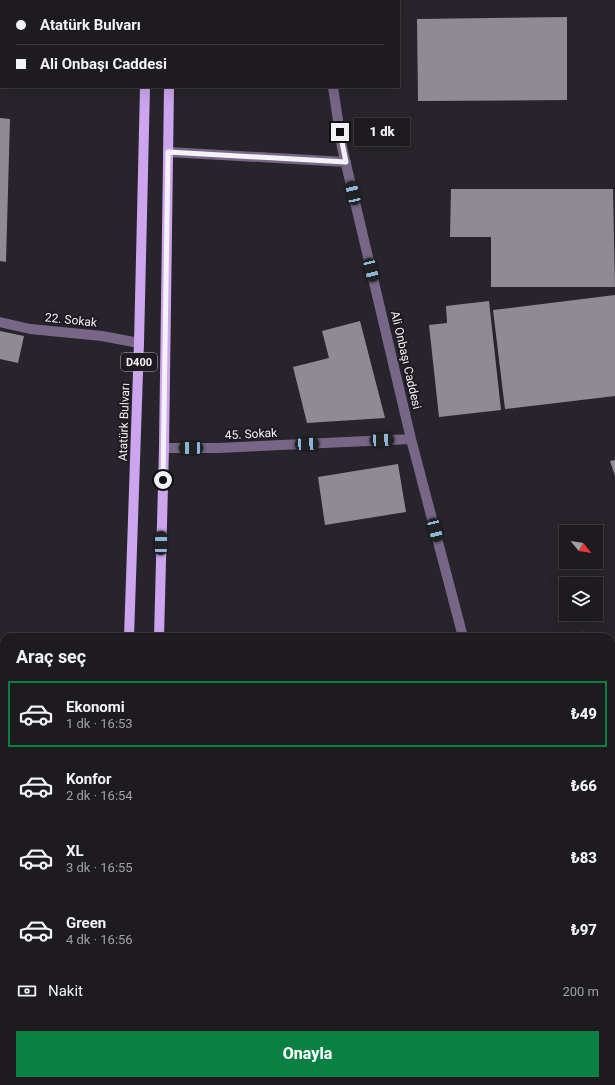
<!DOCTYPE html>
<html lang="tr">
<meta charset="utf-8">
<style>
body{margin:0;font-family:Roboto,sans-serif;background:#2a282d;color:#f1f3f6;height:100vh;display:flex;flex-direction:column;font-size:15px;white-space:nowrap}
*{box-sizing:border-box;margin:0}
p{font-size:13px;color:#a0a1a5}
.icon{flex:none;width:22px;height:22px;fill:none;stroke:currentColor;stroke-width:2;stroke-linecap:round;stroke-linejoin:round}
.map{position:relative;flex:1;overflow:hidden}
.sheet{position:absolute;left:0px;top:633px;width:615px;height:452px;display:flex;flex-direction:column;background:#1d1b20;border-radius:12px 12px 0 0;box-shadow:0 4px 16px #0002,0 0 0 1px #3b393e}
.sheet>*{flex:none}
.guide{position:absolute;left:0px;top:0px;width:400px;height:88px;box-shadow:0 4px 16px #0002,0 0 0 1px #3b393e;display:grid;align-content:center;height:88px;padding:0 16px;background:#1d1b20}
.needle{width:26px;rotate:120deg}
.tools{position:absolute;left:559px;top:525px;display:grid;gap:8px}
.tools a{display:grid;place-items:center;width:44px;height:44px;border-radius:0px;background:#1d1b20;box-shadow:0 4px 16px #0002,0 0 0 1px #3b393e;font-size:20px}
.end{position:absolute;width:18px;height:18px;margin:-9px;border:5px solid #f5f2f7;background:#111;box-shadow:0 0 0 2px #111}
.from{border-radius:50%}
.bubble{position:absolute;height:28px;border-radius:0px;background:#1d1b20;box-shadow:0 4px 16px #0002,0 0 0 1px #3b393e;font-size:13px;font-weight:800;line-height:28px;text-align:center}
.car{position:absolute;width:12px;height:24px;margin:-12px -6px;border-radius:5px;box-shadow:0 0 3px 1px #0007;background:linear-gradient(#222 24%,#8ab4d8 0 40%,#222 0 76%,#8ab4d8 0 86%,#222 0)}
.guide b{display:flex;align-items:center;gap:14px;height:38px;font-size:15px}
.guide b+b{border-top:1px solid #3b393e}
.guide i{width:10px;height:10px;background:#f1f3f6}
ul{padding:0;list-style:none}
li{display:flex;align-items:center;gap:12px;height:66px;margin:0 8px 6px;padding:0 8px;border:2px solid transparent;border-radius:0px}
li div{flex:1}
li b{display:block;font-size:15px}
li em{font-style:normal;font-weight:800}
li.on{border-color:#0b8043}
li>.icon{width:36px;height:36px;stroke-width:1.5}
h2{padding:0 16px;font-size:18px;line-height:48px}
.pay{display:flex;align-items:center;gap:10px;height:44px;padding:0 16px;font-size:15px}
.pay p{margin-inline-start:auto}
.primary-button{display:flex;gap:8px;margin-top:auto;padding:8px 16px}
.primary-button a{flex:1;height:46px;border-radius:0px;background:#0b8043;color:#fff;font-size:16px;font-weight:800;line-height:46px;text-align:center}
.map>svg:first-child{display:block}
.green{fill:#492862}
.building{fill:#8f8b94}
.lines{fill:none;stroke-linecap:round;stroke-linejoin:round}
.street{stroke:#786689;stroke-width:10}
.primary{stroke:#cca5ee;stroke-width:10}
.route{stroke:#f5f2f7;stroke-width:5}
.labels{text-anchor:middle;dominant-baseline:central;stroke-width:4;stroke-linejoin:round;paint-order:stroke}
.shield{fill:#1e1a21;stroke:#b4b1b7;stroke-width:1}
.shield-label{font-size:11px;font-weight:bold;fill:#f5f2f7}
.street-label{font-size:12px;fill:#f5f2f7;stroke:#1e1a21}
</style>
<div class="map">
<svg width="615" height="1085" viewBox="0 0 615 1085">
<rect width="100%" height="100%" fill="#27242b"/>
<!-- green -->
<path class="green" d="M584,631l1,6h-34z"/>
<!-- building -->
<path class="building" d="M567,17v83l-149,1 -1,-82z
M0,118l10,1 -4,143 -6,-1z
M451,189h162l2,98h-124v-50h-41z
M615,295v101l-110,13 -12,-99z
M489,301l12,109 -62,7 -10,-92 18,-2 -1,-17z
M360,321l25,97 -78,5 -14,-56 36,-9 -7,-27z
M0,331l24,5 -6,27 -18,-4z
M615,460v16l-5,-15z
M398,464l8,48 -81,13 -7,-48z
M611,836l4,7v73l-4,2z
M0,848l4,16v30h-4z
M0,910h1l1,14 -2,1z
M615,946v9l-4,-5z
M611,975l4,16v94h-73l-1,-4h70z
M37,1081h51v4h-51z
M389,1081h74l-1,4h-71z"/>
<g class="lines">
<!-- street -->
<path class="street" d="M319,0v1
M333,87l9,60 69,292 52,198
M168,152l178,10
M0,322l30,7 72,7 37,7
M164,448h55l192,-9
M524,1081l1,4
M276,1083l13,-2"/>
<!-- primary -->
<path class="primary" d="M146,1v-1
M171,1v-1
M129,637l10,-294 6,-256
M159,637l5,-189 5,-361
M118,1085v-4
M148,1085v-4"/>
</g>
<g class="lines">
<!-- route -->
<path class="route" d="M163,480l5,-328 178,10 -6,-30"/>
</g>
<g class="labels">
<!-- shield labels -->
<rect class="shield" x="121" y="353" width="36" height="18" rx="3"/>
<g class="shield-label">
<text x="139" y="362">D400</text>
</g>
<!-- street labels -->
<g class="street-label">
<text transform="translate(71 320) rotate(6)">22. Sokak</text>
<text transform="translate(406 360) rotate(77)">Ali Onbaşı Caddesi</text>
<text transform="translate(124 422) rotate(-88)">Atatürk Bulvarı</text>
<text transform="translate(251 434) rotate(-3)">45. Sokak</text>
</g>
</g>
</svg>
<div class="tools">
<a><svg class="needle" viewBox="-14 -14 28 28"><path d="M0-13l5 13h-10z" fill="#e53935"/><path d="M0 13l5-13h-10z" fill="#a0a1a5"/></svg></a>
<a><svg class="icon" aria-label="layers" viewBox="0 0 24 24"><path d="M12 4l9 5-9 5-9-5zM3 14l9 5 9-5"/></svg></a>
</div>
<i class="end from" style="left:163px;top:480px"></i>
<i class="end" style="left:340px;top:132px"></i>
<div class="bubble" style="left:354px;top:118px;width:56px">1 dk</div>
<i class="car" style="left:353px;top:193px;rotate:347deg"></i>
<i class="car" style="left:371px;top:270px;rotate:166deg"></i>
<i class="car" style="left:382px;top:440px;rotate:87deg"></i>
<i class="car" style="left:307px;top:444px;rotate:87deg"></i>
<i class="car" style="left:191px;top:448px;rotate:270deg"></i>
<i class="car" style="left:435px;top:530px;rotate:166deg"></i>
<i class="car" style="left:161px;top:543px;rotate:1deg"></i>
<div class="guide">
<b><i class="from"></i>Atatürk Bulvarı</b>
<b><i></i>Ali Onbaşı Caddesi</b>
</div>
<section class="sheet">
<h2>Araç seç</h2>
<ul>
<li class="on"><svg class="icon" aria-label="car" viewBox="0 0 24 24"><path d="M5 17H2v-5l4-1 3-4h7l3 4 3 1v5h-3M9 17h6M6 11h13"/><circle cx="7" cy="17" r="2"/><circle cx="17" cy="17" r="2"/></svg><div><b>Ekonomi</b><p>1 dk · 16:53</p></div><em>₺49</em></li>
<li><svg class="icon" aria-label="car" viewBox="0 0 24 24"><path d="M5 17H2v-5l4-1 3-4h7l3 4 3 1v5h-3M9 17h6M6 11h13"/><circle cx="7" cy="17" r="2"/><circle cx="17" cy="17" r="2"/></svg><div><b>Konfor</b><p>2 dk · 16:54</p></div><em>₺66</em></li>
<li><svg class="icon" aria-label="car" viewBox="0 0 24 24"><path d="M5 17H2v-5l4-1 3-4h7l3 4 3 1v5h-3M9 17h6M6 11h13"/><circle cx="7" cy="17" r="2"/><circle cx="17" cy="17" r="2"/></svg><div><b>XL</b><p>3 dk · 16:55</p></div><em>₺83</em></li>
<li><svg class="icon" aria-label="car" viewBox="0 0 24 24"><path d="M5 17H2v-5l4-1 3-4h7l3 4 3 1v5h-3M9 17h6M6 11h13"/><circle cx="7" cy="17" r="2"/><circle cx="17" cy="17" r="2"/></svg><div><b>Green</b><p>4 dk · 16:56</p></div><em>₺97</em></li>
</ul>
<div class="pay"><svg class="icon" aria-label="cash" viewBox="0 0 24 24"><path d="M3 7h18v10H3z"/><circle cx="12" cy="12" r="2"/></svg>Nakit<p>200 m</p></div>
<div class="primary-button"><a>Onayla</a></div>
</section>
</div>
